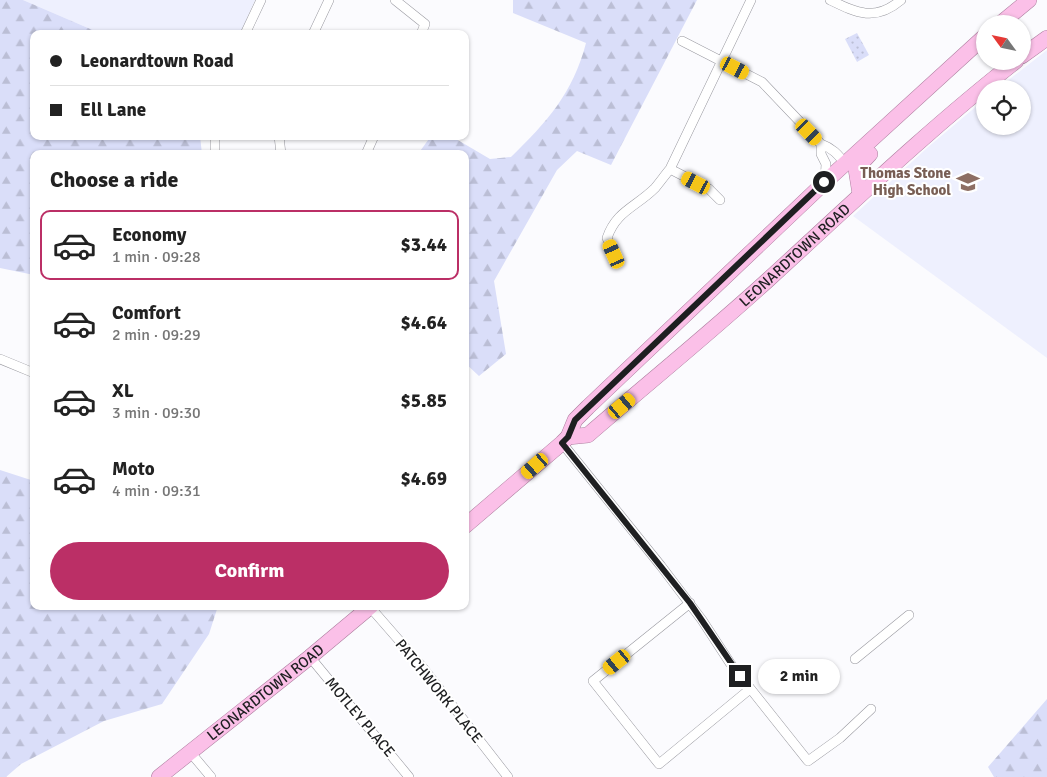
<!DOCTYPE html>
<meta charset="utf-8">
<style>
body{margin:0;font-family:Signika,sans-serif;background:#f2f2f2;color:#222;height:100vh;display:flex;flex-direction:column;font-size:19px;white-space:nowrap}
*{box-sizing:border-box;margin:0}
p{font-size:16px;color:#767676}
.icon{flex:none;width:28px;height:28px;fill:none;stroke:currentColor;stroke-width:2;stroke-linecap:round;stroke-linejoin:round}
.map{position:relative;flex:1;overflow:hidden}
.sheet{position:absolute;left:30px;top:150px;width:439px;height:460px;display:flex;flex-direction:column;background:#fff;border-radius:10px;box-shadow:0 1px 4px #0004}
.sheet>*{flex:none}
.hud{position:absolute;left:30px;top:30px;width:439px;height:110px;border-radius:10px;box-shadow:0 1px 4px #0004;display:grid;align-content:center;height:110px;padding:0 20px;background:#fff}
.needle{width:32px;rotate:303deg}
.buttons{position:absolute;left:976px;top:15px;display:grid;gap:10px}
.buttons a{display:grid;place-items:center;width:55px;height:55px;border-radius:50%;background:#fff;box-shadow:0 1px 4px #0004;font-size:25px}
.end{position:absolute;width:22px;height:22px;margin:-11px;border:6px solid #1e1f21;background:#fff;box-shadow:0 0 0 2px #fff}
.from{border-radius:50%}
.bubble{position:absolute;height:35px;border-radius:18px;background:#fff;box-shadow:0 1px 4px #0004;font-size:16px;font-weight:700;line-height:35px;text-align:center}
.car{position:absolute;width:15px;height:30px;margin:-15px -8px;border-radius:6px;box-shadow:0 0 4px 1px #0007;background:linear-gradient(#f5c518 24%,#345 0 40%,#f5c518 0 76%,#345 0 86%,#f5c518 0)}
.hud b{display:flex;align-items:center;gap:18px;height:48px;font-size:19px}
.hud b+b{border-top:1px solid #e0e0e0}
.hud i{width:12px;height:12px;background:#222}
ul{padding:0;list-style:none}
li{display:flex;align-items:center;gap:15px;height:70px;margin:0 10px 8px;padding:0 10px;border:2px solid transparent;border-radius:10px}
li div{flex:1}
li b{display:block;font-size:19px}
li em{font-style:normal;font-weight:700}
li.current{border-color:#bb2f66}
li>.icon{width:45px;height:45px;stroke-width:1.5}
h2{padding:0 20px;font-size:22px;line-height:60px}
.cta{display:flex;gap:10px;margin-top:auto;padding:10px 20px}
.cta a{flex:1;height:58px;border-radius:30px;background:#bb2f66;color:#fff;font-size:20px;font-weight:700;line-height:58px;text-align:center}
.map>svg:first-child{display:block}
.built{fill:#eef0fe}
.forest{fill:url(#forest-firs)}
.park{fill:url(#park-dots)}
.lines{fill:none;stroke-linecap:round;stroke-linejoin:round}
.minor-casing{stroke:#98989f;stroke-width:10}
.trunk-casing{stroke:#ad7e9f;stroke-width:16}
.minor{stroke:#fff;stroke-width:9}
.trunk{stroke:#fbc0e8;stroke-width:15}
.route{stroke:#1e1f21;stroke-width:6}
.labels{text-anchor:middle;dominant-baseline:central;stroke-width:4;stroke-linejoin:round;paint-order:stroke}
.education-label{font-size:15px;font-weight:bold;fill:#785e54;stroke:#fff;text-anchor:end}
.street-label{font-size:15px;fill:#1e1f21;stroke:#fff}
</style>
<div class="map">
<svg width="1047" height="777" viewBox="0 0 1047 777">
<defs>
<pattern id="forest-firs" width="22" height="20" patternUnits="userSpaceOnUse" patternTransform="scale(1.25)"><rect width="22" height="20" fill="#dadef9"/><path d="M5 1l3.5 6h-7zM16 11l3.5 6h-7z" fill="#bbbed5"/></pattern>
<pattern id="park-dots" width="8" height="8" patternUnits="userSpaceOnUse" patternTransform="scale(1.25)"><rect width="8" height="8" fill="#dadef9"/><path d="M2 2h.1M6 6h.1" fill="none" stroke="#bbbed5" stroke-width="1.8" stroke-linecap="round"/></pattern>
</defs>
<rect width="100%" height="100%" fill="#fbfbfe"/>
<!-- built -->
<path class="built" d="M23,0h232l-15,34h-138z
M1047,50v308l-194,-142 74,-68 58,-49v27h37v-37h-25z"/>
<!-- forest -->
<path class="forest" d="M0,0h23l79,34h-68v102h166l2,18h-168v121l-34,-7z
M513,0h184l-86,165 -34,-14 -20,19 -63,111 12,73 -27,22 -14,-13v-209h-47l13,-18h20l39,23 21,-2c36,-35 62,-64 75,-114l-73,-30z
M0,470l34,11v125h184l-9,28 -47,70 -58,17 -83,43 -15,13h-6z
M1047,699v78h-53l-6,-10z"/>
<!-- park -->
<path class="park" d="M857,33l12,22 -12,7 -12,-23z"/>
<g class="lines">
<defs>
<path id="minor" d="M395,0l30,24 -4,10
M830,0c27,13 45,22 71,0
M245,34l16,-34
M313,34l16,-34
M682,41l80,41 59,62c11,4 17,10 24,20
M215,136v18
M279,136l2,18
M821,144v10l5,10 -1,18
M366,154l8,-18
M670,169l39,20 11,11
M614,254l-7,-16c9,-27 29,-31 48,-50 5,-6 10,-13 15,-19l81,-169
M0,359l34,14
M562,443l99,123 41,54 28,43 78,98 32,-23 31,-29
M690,603l-97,78 66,83 91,-75
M370,607l54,62 84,108
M310,657l99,120
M855,659l54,-44
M190,752l21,25"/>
<g id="trunk">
<path d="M1000,24l29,-24"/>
<path d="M1022,56l25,-18"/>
<path d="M860,194l-4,-25 14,-15"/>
<path id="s1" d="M568,437l20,-2c60,-52 122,-102 181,-156 81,-74 160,-150 247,-218"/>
<path d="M465,526l97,-83 6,-6 7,-17 13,-13 237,-225 160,-146"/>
<path id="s2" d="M159,777l151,-120 61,-51"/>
</g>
</defs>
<!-- minor casing -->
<use href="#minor" class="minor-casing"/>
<!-- trunk casing -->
<use href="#trunk" class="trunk-casing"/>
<!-- minor -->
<use href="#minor" class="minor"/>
<!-- trunk -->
<use href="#trunk" class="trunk"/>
</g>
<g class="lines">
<!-- route -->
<path class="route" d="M740,676l-50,-73 -128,-160 6,-6 7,-17 249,-238"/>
</g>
<!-- icons -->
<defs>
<symbol id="school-bare" viewBox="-9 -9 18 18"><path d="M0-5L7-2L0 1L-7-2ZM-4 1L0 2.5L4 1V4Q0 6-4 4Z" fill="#8d6e63" stroke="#fff" stroke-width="2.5" paint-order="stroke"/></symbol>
</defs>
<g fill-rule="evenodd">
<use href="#school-bare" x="952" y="166" width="32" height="32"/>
</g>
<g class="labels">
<!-- education labels -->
<g class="education-label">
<text x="951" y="173">Thomas Stone<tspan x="951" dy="17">High School</tspan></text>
</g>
<!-- street labels -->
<g class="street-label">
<text stroke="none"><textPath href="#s1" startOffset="294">LEONARDTOWN ROAD</textPath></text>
<text transform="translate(439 691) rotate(51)">PATCHWORK PLACE</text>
<text stroke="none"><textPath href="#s2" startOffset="136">LEONARDTOWN ROAD</textPath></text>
<text transform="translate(360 717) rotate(50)">MOTLEY PLACE</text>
</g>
</g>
</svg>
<div class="buttons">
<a><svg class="needle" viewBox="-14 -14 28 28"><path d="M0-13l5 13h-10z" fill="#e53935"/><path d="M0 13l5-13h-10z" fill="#767676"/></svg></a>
<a><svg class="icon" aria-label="locate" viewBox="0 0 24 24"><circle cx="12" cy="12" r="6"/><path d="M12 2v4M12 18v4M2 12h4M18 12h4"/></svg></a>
</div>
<i class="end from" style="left:824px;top:182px"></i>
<i class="end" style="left:740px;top:676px"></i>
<div class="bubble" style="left:758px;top:659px;width:82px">2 min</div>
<i class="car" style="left:735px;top:68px;rotate:117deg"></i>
<i class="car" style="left:809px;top:132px;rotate:136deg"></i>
<i class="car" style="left:696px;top:183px;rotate:297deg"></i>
<i class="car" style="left:614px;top:254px;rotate:336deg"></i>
<i class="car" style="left:622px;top:406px;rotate:50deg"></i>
<i class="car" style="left:535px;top:466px;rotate:229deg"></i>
<i class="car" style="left:617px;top:662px;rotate:231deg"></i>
<div class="hud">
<b><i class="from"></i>Leonardtown Road</b>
<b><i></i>Ell Lane</b>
</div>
<section class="sheet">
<h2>Choose a ride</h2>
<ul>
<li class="current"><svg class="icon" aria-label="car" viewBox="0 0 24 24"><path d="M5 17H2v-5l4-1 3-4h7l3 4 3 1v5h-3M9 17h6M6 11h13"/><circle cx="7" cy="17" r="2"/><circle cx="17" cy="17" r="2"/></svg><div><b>Economy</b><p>1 min · 09:28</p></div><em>$3.44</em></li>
<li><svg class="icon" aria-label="car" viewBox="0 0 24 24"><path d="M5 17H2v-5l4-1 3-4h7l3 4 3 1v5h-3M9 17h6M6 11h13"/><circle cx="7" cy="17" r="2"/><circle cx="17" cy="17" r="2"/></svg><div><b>Comfort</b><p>2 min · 09:29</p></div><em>$4.64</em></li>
<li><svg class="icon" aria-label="car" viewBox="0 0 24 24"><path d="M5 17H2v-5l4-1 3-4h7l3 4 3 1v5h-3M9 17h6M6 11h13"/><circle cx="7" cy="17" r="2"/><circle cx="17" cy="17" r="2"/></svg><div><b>XL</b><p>3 min · 09:30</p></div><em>$5.85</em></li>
<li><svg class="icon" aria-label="car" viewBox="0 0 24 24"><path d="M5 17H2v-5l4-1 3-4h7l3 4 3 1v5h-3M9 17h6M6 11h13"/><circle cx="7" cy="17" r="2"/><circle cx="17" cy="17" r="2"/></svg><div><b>Moto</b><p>4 min · 09:31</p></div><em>$4.69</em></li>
</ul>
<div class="cta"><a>Confirm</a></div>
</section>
</div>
